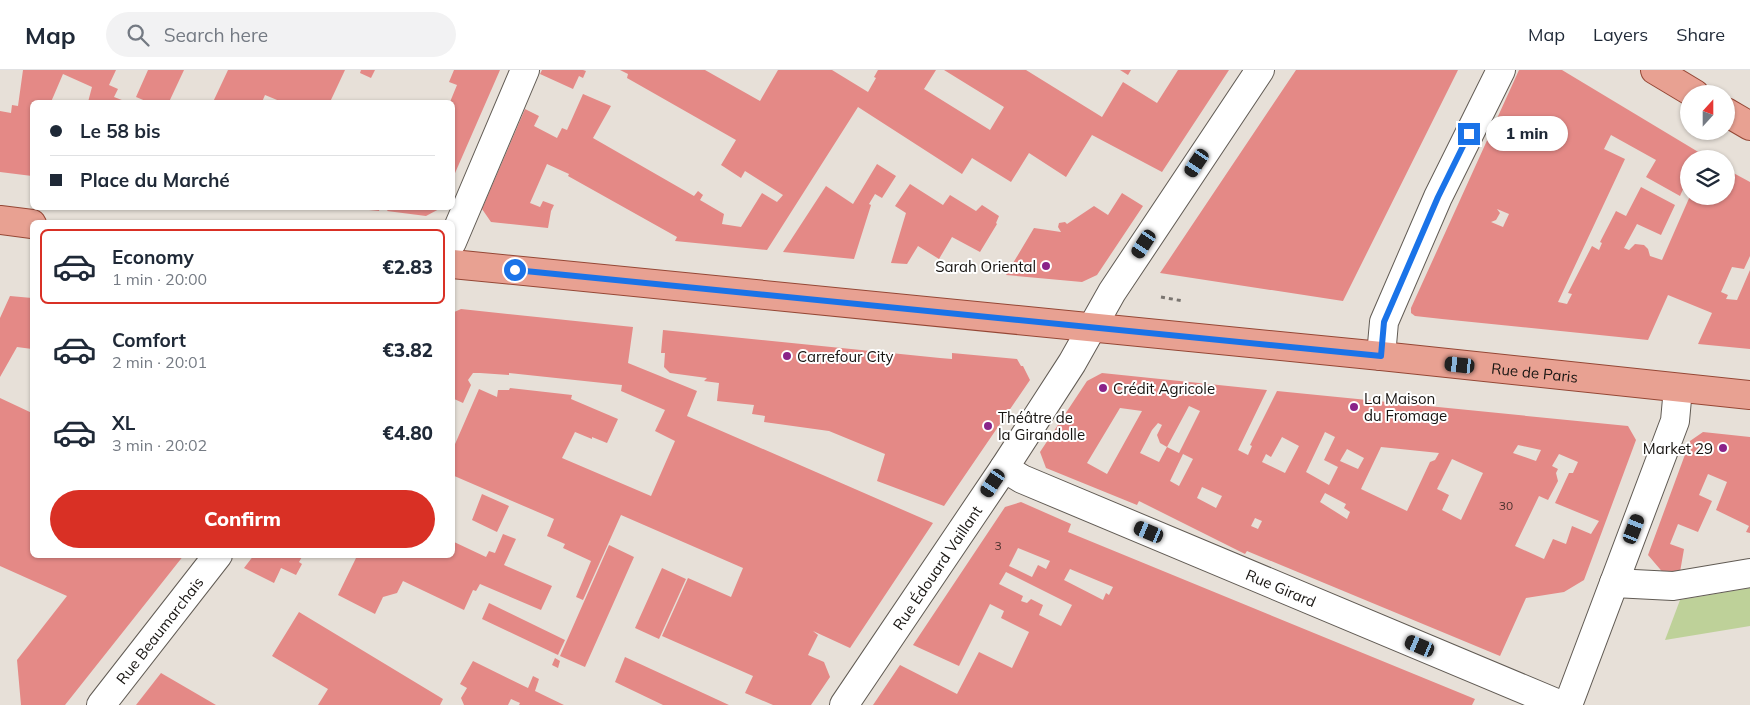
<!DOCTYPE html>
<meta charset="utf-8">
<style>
body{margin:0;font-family:Mulish,sans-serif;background:#f2f2f3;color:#1f2937;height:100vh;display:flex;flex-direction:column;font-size:19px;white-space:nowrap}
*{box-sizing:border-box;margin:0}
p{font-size:16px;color:#747a83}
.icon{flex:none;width:28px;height:28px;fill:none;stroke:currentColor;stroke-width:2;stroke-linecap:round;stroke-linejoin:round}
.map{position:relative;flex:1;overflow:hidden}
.sheet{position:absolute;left:30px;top:150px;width:425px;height:338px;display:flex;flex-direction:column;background:#fff;border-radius:8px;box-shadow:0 1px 4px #0004}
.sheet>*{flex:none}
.banner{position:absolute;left:30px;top:30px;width:425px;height:110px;border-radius:8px;box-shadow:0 1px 4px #0004;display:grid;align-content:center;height:110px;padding:0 20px;background:#fff}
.needle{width:32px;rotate:21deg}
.buttons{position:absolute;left:1680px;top:15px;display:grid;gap:10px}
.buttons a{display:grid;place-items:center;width:55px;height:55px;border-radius:50%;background:#fff;box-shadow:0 1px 4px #0004;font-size:25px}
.end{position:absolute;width:22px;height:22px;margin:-11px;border:6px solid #1a73e8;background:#fff;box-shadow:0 0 0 2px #fff}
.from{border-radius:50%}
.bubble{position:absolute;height:35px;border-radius:18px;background:#fff;box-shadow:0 1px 4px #0004;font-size:16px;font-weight:800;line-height:35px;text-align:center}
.car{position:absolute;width:15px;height:30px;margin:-15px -8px;border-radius:6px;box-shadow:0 0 4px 1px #0007;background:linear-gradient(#222 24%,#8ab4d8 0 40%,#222 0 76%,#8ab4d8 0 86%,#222 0)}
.banner b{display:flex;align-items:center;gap:18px;height:48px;font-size:19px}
.banner b+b{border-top:1px solid #e0e1e3}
.banner i{width:12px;height:12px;background:#1f2937}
ul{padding:9px 0 0;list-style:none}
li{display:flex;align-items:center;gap:15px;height:75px;margin:0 10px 8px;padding:0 10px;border:2px solid transparent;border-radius:8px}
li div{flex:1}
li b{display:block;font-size:19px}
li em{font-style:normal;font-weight:800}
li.current{border-color:#d93025}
li>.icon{width:45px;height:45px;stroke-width:1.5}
.cta{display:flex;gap:10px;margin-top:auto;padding:10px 20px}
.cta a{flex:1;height:58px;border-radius:30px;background:#d93025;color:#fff;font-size:20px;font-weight:800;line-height:58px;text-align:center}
header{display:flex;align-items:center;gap:30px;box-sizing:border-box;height:70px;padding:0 25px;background:#fff;border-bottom:1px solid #e0e1e3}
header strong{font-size:24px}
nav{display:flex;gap:28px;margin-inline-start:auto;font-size:18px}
.search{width:350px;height:45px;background:#f2f2f3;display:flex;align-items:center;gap:12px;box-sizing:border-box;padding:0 18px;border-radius:28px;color:#747a83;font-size:19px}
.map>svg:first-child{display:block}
.green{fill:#bed199}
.building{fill:#e48986;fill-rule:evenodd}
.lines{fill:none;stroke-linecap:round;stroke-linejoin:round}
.minor-casing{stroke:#615b54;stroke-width:30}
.major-casing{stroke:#954735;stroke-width:30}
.path{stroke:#7a7570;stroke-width:3;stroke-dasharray:4 4;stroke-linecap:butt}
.minor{stroke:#fff;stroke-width:28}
.major{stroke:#e8a192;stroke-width:28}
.route{stroke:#1a73e8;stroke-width:6}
.poi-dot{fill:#8a2389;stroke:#fff;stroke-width:2}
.labels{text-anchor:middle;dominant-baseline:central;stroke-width:4;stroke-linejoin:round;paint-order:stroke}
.number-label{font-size:12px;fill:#4a312e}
.poi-label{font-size:15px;fill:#171411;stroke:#fff;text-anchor:start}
.street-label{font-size:15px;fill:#171411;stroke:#fff}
</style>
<header>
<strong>Map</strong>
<div class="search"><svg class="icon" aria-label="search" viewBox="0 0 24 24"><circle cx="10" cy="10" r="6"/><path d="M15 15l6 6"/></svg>Search here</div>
<nav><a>Map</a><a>Layers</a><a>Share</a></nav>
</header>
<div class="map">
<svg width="1750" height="635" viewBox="0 0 1750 635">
<rect width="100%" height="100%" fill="#e7e0d8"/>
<!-- green -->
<path class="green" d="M1750,518v38l-85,14 15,-40z"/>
<!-- building -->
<path class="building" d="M23,0h93l-7,15 9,4 -4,8 13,5h-39l4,-15 -29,-13 -12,28h-19v74l-32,-4v-61l11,2 1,-8 6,1z
M148,0h36l-15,32h-21l-12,-5z
M228,0h117l-15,32h-48l-17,-7 -3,7h-49z
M361,0h14l-4,8 -11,-5z
M454,0h46l-48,110v-78h-2l7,-17 -8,-3z
M542,0h41l3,1 -3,7 -4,-2 -6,13 -33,-15z
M620,0h85l55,31 18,-31h54l36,22 8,-14 -2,-1 4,-7h58l-12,19 66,41 14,-23 -60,-37h82l76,47 21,-35 34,21 21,-33h51l-67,102 -70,-37 -26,42 -37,-24 -18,29 -39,-24 -10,16 -104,-67 -91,143 -92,-9 2,-4 -109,-61 1,-2 -22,-10 -17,39 10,4 3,-6 11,4 -3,6 -3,17 -57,-6 -9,-13 43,-100 14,7 -5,10 23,12 5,-10 5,2 16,-36 28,12 -18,32 101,58 4,-5 5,4 -3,5 24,14 -2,10 19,3 21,-34 15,9 6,-7 -38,-24 -4,7 -20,-13 15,-25 -109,-62 1,-4z
M1120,0h11l-3,5z
M1296,0h162l-115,231 -183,-28z
M1519,0h43l138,83 -3,6h-8v17l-9,20 -34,-19 10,-17 -45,-25 -7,14 21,10 -67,143 9,2 5,-10 -4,-1 24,-47 7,4 3,-7 -2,-1 16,-31 10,5 15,-29 34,18 -14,30 -24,-11 -13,24 5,2 6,-6 9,1 4,4 2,7 12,4 28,-64h36v-27l24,13v74l-6,13 -12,-2 -11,25 7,3 -2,4 11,1 13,-30v79l-52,-5 14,-31 -44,-18 -20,45 -206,-21 -27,-3 -4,-3v-5zM1497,139l12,5 -6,13 -12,-5 5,-2 4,-7z
M877,94l19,12 -14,22 -7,-4 -6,10 2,1 -17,54 -71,-7 43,-66 27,18z
M910,114l33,21 7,-10 26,16 6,-6 17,11 -3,7 1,1 -17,28 -28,-15 -13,22 -21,-13 -11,18 -16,-1 15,-50 -11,-7z
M1122,123l21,13 -46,69 -15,7 -76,-7 28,-47 27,4 -3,-5 1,-4 6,-1 2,2 27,-18 14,9z
M359,138h21l-1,3 -20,-2z
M389,138h52l-15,8 -39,-5z
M10,226l22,2v51l-15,-2 -17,30v-59z
M461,239l172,18 -5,36 69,28 -10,25 246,107 -83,125 -37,-17 5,4 -10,20 16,7 6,15 -19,28h-38l-28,-12 8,-17 -91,-40 26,-58 43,19 12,-29 -122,-53 -38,85 -7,-3 15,-36 -28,-13 2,-4 -18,-8 7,-17 -102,-44v-24l27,-62 18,8 1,-7h11l1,-2 62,7 -1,4 47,20 -11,24 -15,-6v2l-17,-7 -13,26 89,38 24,-55 -20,-10 10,-21 -44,-19 1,-6 -113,-12v2l-29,-2h-7l-5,7 3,5 -8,18 -11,-5v-85z
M663,260l277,28 12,1v-6l65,6 4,7h2l7,14 -86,126 -67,-25 8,-27 -56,-23 -65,-9 1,-6 -13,-2 2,-9 -37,-4 2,-18 -15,-2 3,-3 -37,-5 -6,-6 1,-14h-4z
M1102,303l165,17 -29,60 10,5 4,-9 -2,-1 27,-54 351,35 8,14 -52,140 -20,12 -38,6 -26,58 -253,-105 -2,3 -106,-53 -2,4 -91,-37 -6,-16 47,-71zM1189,336l11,5 -21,42 -12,-6 -8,15 -19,-9 12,-23 6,-7 4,2 -5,10 3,8 7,4zM1120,338l22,3 -35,63 -20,-11zM1325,362l10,5 -11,23 14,7 -9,18 -23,-13zM1282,367l17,9 -14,27 -23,-11 4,-8 5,3zM1518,375l23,5 -5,11 -23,-8zM1381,377l58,6 -4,7 -5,2 -23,49 -46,-22zM1347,379l17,9 -6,11 -18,-8zM1183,384l10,5 -14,27 -9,-5zM1559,384l19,8 -5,11h-4l-14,30 44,18 -8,13 -19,-8 -6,18 -13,-5 -9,20 -29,-13 24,-50 9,4 10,-19 -2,-8 2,-4 -6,-3zM1452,389l31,14 -22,47 -19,-10 7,-15 -12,-6zM1202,417l20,9 -6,12 -19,-10zM1325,423l21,11 -2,4 6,4 -3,7 -27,-17zM1255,448l7,3 -4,8 -7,-3z
M0,328l32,15v142h152l-119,150h-44l-4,-45 50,-64 -67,-30z
M1703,362l47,5v96l-4,-1 3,-6 -33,-16 11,-28 -19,-8 -9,21 13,6 -14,31 -20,-8 -8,20 14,5 -4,23 -15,3 -17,-20 42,-114z
M482,424l27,12 -12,26 -25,-12z
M1021,432l50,22 -3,8 407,167 -3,6h-599l27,-40 57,29 22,-42 33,16 17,-36 -28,-14 3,-7 -14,-7 -31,62 -46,-21 92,-138zM1018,478l32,13 -4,8 -8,-4 -6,12 -23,-11zM1070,499l43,18 -4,8 -3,-2 -3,7 -39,-20zM1006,502l66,33 -11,21 -22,-11 4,-10 -12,-6 -4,4 -6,-2 2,-5 -24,-12z
M503,464l13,5 -12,26 48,21 -11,24 -61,-26 -4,7 -3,-1 -9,20 -61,-29 -6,12 -14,4 -8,17 -37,-19 18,-37 -6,-3h102v-14l34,16 3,-6 6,2z
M609,475l25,12 -49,110 -25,-11z
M254,485h49l-4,7 3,2 -6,11 -15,-7 -7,15 -30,-15z
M662,498l24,11 -27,60 -24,-11z
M489,533l76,37 -7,15 -76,-36z
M299,542l144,87 -3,6h-122l10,-16 -56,-33z
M625,587l104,48h-66l-48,-23z
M555,588l5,3 -2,7 -6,-3z
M473,591l55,27 5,-12 6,3 -4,12 29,14h-45l1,-2 -9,-4 -3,6h-44l-3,-7 6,-10 -7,-4z
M161,603l55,32h-80z"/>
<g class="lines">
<defs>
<g id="minor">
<path d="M452,172l73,-172"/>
<path d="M1381,286l3,-34 54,-125 63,-127"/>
<path id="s1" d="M1004,398l18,11 539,226"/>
<path d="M1614,513l59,3 77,-13"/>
<path id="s2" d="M101,635l117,-150"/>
<path id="s3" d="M844,635l160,-237 68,-105 40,-71 148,-222"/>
<path d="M1568,635l107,-284 3,-33"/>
</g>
<g id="major">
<path d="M1655,0l40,24"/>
<path d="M1726,42l24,14"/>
<path d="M0,150l32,4"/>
<path id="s4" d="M452,194l929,92 369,39"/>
</g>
</defs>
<!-- minor casing -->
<use href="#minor" class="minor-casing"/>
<!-- major casing -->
<use href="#major" class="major-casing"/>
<!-- path -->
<path class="path" d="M1161,227l22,4"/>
<!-- minor -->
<use href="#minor" class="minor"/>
<!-- major -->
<use href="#major" class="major"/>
</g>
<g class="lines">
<!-- route -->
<path class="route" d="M515,200l866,86 3,-34 54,-125 31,-63"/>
</g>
<!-- markers -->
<g class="poi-dot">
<circle cx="1046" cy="196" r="5"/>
<circle cx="787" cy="286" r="5"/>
<circle cx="1103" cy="318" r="5"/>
<circle cx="1354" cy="337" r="5"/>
<circle cx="988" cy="356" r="5"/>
<circle cx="1723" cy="378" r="5"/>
</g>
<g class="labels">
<!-- number labels -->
<g class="number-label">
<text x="1506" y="435">30</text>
<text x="998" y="475">3</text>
</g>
<!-- poi labels -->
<g class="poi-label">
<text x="1036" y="196" text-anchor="end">Sarah Oriental</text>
<text x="797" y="286">Carrefour City</text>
<text x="1113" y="318">Crédit Agricole</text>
<text x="1364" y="328">La Maison<tspan x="1364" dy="17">du Fromage</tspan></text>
<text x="998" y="347">Théâtre de<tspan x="998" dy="17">la Girandolle</tspan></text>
<text x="1713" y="378" text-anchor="end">Market 29</text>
</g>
<!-- street labels -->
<g class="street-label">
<text stroke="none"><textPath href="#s4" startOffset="1088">Rue de Paris</textPath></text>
<text stroke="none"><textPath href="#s3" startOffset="166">Rue Édouard Vaillant</textPath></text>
<text stroke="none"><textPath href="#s1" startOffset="302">Rue Girard</textPath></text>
<text stroke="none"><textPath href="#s2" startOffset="95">Rue Beaumarchais</textPath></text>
</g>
</g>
</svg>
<div class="buttons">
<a><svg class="needle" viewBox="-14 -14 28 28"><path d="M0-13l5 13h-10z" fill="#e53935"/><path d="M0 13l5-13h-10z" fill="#747a83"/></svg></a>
<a><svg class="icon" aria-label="layers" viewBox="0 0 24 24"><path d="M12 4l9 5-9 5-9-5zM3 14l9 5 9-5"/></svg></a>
</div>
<i class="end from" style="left:515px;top:200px"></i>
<i class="end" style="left:1469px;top:64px"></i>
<div class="bubble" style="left:1486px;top:46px;width:82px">1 min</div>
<i class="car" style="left:1197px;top:93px;rotate:214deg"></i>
<i class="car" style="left:1144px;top:174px;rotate:213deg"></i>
<i class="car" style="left:1460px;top:295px;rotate:276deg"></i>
<i class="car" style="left:993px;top:413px;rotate:214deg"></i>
<i class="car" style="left:1634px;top:459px;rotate:21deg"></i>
<i class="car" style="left:1149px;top:462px;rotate:293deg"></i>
<i class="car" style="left:1420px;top:576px;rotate:293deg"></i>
<div class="banner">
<b><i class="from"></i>Le 58 bis</b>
<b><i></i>Place du Marché</b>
</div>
<section class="sheet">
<ul>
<li class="current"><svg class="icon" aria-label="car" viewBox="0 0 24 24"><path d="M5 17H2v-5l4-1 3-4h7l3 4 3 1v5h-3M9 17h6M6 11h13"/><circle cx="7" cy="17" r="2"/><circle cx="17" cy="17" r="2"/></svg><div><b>Economy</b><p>1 min · 20:00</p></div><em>€2.83</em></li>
<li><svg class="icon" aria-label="car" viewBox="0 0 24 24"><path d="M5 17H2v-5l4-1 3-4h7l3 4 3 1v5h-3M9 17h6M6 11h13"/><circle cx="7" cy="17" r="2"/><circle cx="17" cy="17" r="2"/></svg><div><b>Comfort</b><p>2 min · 20:01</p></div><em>€3.82</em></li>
<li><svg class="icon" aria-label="car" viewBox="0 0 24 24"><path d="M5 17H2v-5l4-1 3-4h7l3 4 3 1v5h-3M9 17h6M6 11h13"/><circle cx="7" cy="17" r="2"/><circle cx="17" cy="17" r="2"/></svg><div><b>XL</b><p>3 min · 20:02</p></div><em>€4.80</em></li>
</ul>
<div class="cta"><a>Confirm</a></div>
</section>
</div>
